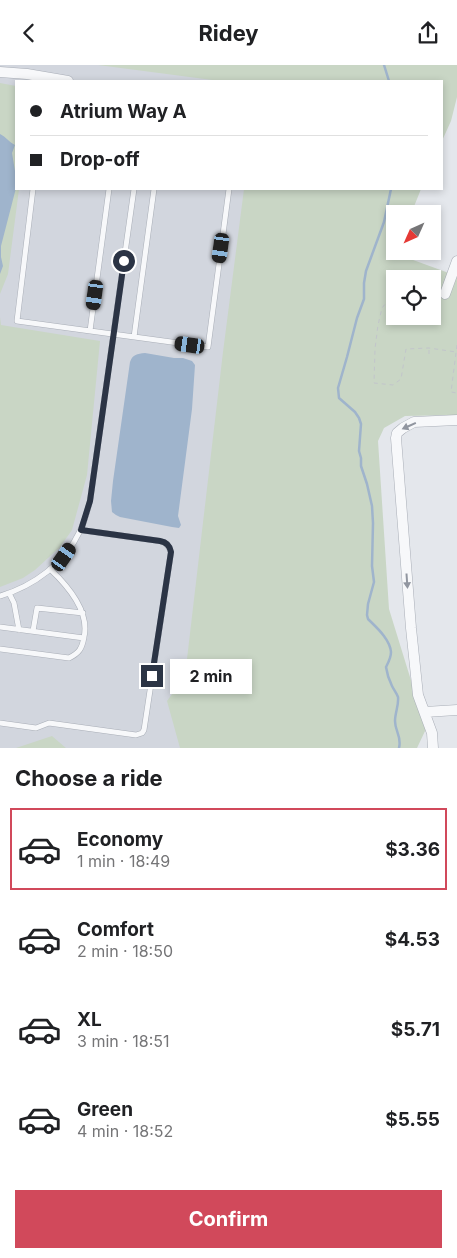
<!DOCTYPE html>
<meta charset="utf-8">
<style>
body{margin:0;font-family:Inter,sans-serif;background:#f2f2f2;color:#202124;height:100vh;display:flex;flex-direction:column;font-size:19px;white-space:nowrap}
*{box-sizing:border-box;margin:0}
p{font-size:16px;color:#757577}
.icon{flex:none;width:28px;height:28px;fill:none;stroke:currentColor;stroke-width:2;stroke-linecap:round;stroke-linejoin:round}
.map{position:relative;height:683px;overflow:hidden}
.sheet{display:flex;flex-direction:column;background:#fff;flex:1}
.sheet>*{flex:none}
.hud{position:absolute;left:15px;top:15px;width:428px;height:110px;border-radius:0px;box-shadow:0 2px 8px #0003;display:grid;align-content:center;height:110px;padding:0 15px;background:#fff}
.needle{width:32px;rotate:225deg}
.buttons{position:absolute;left:386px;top:140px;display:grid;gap:10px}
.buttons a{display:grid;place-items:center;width:55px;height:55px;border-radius:0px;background:#fff;box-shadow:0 2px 8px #0003;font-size:25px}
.end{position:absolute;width:22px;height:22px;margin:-11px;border:6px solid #2b3445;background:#fff;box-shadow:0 0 0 2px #fff}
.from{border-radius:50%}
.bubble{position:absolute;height:35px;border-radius:0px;background:#fff;box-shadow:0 2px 8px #0003;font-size:16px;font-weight:700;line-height:35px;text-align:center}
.car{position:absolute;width:15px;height:30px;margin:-15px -8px;border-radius:6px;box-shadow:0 0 4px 1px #0007;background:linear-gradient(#222 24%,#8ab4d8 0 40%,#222 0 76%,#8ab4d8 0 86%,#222 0)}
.hud b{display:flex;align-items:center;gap:18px;height:48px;font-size:19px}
.hud b+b{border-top:1px solid #e0e0e0}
.hud i{width:12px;height:12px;background:#202124}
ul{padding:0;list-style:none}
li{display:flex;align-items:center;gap:15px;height:82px;margin:0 10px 8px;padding:0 5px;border:2px solid transparent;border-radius:0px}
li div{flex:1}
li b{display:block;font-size:19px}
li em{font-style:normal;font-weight:700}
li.active{border-color:#d1495b}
li>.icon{width:45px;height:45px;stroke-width:1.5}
h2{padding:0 15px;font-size:22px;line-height:60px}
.primary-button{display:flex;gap:10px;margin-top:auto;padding:10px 15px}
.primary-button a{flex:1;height:58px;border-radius:0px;background:#d1495b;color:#fff;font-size:20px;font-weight:700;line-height:58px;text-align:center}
header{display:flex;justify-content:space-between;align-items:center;height:65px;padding:0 15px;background:#fff;font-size:22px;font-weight:700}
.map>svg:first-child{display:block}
.built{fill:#d2d6de}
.green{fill:#c9d6c5;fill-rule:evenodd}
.water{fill:#9fb4cc}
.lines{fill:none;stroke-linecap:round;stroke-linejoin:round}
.stream{stroke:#9fb4cc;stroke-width:2.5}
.lane-casing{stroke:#a9aeb7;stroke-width:6}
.street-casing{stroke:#a9aeb7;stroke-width:11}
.path{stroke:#c2c5cb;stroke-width:1;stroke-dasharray:4 4;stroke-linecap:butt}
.lane{stroke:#f7f8fa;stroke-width:5}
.street{stroke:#f7f8fa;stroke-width:10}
.oneway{fill:#9196a0}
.route{stroke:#2b3445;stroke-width:6}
</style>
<header><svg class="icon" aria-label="back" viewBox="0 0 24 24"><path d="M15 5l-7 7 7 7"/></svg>Ridey<svg class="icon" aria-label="share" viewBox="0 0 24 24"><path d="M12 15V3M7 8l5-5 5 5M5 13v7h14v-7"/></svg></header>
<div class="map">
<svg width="457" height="683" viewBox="0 0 457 683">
<rect width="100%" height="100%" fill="#e4e7ec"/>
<!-- built -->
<path class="built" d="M0,0h405l13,16h-402v108h380l-114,559h-282z"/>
<!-- green -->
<path class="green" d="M98,0h359v32l-6,24 -10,22v-62h-221z
M0,18l16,3v103h3l-11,85 -8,20z
M244,124h177l-10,25h-16v36l-1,3 63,23v139l-52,1 -21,12 -6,13 11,168 37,120 -9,19h-237l-13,-47 18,-25 38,-324zM395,214h37v37h-37z
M0,252l1,8 99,16 -13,134 -15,55 -12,17 -25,23 -12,8 -23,9z
M52,671l14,12h-50z"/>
<!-- water -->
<path class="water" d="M0,69c6,3 9,8 15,11l-3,8 4,24v11l-15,58v11l2,9 -3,8z
M145,288l29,5h9l9,3 3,4 -3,44 -14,107 3,9 -2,3 -7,-1 -52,-10 -4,-2 -4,-3 -1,-11 2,-20 17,-119c3,-8 7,-8 15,-9z"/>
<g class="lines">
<!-- stream -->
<path class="stream" d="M384,0l5,16
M391,124l-7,33 -18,49 -2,12v16l-7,19 -10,39 -9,31 1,10 16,14 4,6 2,6 -2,27 2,7v8l6,18 5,22 1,17 -1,43 2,16 -6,22 -1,11 1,4c8,8 22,20 23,33 0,6 -3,11 -5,15 1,7 3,13 6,19 2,4 5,8 6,11 1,8 -3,16 -3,24 0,11 7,15 4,27"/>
<defs>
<path id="lane" d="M33,124l-16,132 191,26 21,-158
M90,266l19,-142
M134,272l20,-148
M9,528l5,10 5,27
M0,531c34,-10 65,-33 80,-65 5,-10 7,-20 10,-30l44,-312
M0,562l84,11
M33,566l4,-23 46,5
M0,584l69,9c10,-5 13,-9 15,-21 6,-26 -16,-51 -34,-68
M0,658l36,5 13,-5 87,12 6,-2 2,-3 27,-178c-2,-6 -5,-10 -11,-11l-79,-11"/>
<path id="street" d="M0,7l27,2 41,7
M445,229l12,-33
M425,647l32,-2
M433,683l-1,-15 -14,-38 -7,-67 -15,-190 1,-5 6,-5 11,-6 43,-2"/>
</defs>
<!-- lane casing -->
<use href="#lane" class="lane-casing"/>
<!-- street casing -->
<use href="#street" class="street-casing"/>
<!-- path -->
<path class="path" d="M406,214c9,-12 23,-7 36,-4
M395,227l-13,16 -4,17 -3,24 -1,34 19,2 8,-6 5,-30 23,-1 27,4
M457,280l-6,47 6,1
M429,289v-5"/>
<!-- lane -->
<use href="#lane" class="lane"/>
<!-- street -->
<use href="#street" class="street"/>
</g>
<!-- one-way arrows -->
<defs><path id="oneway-solid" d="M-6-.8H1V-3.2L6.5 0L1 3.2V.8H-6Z" transform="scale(1.25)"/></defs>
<g class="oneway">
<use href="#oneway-solid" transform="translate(409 361) rotate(156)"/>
<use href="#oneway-solid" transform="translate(407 516) rotate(86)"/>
</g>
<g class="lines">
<!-- route -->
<path class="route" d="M124,196l-34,240 -9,29 79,11c6,1 10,5 11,11l-19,124"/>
</g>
</svg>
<div class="buttons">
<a><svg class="needle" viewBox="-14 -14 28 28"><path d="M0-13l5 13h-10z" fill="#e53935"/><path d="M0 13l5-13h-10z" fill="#757577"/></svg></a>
<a><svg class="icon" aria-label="locate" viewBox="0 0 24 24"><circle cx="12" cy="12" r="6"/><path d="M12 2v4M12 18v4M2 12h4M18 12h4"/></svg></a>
</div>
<i class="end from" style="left:124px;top:196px"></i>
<i class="end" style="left:152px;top:611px"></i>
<div class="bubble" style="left:170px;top:594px;width:82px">2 min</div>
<i class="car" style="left:221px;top:183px;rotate:188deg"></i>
<i class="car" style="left:95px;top:230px;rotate:188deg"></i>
<i class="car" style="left:190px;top:280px;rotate:278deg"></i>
<i class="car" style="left:64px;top:492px;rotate:35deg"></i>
<div class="hud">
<b><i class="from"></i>Atrium Way A</b>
<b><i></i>Drop-off</b>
</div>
</div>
<section class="sheet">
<h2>Choose a ride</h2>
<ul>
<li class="active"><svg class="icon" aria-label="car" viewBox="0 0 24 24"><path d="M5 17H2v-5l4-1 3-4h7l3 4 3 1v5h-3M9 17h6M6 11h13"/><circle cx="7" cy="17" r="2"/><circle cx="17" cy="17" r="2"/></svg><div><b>Economy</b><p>1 min · 18:49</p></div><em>$3.36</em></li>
<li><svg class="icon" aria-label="car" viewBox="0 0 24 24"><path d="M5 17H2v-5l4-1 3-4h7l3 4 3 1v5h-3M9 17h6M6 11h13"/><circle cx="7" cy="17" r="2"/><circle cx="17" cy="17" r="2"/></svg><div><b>Comfort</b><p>2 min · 18:50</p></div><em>$4.53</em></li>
<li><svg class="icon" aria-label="car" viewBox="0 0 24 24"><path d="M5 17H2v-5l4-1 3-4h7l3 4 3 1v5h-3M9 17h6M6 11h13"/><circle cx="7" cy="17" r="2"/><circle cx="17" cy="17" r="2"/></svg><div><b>XL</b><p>3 min · 18:51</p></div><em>$5.71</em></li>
<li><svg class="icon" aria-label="car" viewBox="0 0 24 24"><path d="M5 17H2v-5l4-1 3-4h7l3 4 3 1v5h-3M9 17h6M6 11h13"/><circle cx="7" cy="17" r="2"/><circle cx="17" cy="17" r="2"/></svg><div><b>Green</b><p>4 min · 18:52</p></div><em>$5.55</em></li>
</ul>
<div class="primary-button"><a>Confirm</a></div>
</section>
